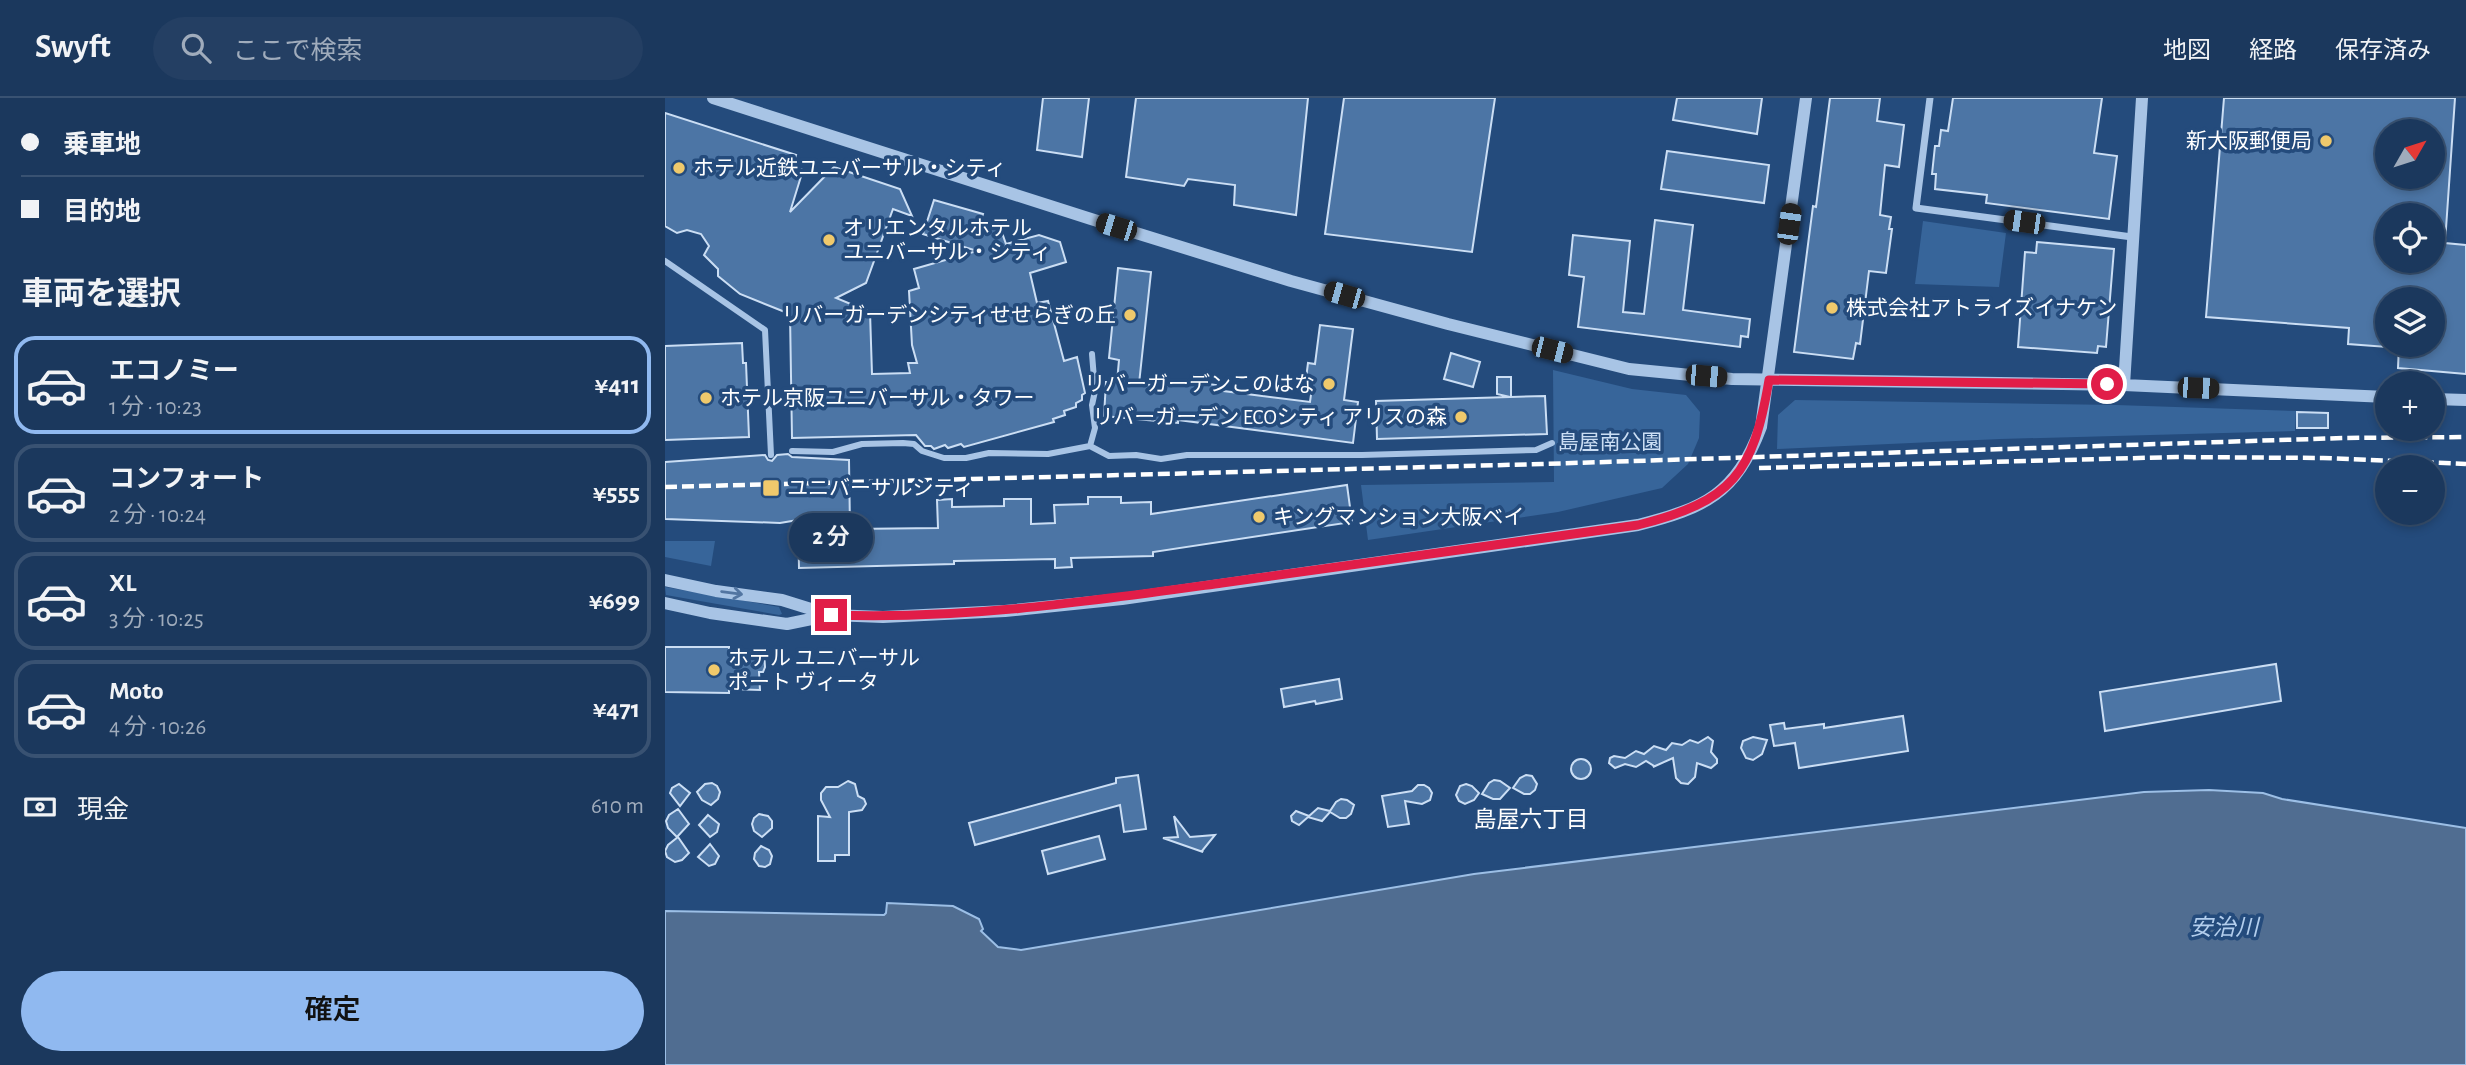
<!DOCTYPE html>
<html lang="ja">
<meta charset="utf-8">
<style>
body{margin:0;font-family:"Alegreya Sans","Noto Sans JP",sans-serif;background:#243f63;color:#f1f3f6;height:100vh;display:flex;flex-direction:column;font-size:26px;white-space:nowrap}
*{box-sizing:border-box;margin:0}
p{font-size:23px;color:#a0acbc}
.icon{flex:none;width:38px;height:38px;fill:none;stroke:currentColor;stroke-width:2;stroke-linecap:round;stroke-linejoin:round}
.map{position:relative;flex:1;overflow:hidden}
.panel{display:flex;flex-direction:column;background:#1b385d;width:665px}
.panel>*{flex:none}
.guide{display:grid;align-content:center;height:154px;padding:0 21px;background:#1b385d}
.needle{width:46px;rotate:51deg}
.buttons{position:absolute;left:1710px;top:21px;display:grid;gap:14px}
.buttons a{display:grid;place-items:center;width:70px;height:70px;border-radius:50%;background:#1b385d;box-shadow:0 4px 10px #0003,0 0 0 2px #395272;font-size:35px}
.end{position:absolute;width:32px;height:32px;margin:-16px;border:9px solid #e11d48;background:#fff;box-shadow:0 0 0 4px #fff}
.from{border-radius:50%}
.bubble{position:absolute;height:49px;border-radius:24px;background:#1b385d;box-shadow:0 4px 10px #0003,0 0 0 2px #395272;font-size:23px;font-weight:600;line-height:49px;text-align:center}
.car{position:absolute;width:21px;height:42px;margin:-21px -10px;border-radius:9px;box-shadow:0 0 5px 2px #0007;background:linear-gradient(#222 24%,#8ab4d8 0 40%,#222 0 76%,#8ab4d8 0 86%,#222 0)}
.guide b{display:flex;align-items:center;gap:24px;height:66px;font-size:26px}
.guide b+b{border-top:2px solid #395272}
.guide i{width:18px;height:18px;background:#f1f3f6}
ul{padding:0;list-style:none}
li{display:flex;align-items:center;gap:21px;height:98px;margin:0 14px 10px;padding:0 7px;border:4px solid #395272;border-radius:21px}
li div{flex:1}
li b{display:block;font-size:26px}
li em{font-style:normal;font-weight:600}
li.current{border-color:#90b9f0}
li>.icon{width:63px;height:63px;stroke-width:1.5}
h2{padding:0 21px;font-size:32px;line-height:84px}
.pay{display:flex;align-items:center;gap:18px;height:77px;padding:0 21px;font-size:26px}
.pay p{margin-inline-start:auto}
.primary-button{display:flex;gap:14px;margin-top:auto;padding:14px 21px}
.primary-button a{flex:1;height:80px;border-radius:42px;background:#90b9f0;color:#111;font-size:28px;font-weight:600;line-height:80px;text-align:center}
header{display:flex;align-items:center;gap:42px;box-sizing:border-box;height:98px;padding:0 35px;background:#1b385d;border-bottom:2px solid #395272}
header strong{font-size:33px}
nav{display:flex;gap:38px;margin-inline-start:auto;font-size:24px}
.search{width:490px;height:63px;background:#243f63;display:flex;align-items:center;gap:18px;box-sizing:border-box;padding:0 24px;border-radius:38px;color:#a0acbc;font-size:26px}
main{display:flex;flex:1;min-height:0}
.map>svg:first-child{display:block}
.green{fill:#37659a}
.water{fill:#506d91;stroke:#9cbfe6;stroke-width:2}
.building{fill:#4c75a5;stroke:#cbdef4;stroke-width:2;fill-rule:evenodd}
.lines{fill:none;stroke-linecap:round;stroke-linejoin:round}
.pedestrian{stroke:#a8c4e5;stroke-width:6}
.minor{stroke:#a8c4e5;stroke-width:7}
.tertiary{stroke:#a8c4e5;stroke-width:12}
.rail{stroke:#fff;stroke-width:4.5;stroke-dasharray:12 5;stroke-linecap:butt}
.oneway{stroke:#5275a1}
.route{stroke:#e11d48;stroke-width:9}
.poi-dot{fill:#efc96c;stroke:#244b7c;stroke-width:2.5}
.labels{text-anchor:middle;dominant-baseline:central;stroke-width:7;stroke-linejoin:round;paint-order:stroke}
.poi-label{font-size:21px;fill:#fff;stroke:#244b7c;text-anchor:start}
.park-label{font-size:21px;fill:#cbdef4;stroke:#244b7c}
.neighbourhood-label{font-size:23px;fill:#fff;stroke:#244b7c}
.water-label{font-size:23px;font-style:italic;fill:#b3ceed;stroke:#244b7c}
</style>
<header>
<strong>Swyft</strong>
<div class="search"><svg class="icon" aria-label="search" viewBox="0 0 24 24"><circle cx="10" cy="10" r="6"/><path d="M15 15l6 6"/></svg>ここで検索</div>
<nav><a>地図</a><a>経路</a><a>保存済み</a></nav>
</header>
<main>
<section class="panel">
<div class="guide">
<b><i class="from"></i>乗車地</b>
<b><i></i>目的地</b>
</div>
<h2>車両を選択</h2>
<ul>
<li class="current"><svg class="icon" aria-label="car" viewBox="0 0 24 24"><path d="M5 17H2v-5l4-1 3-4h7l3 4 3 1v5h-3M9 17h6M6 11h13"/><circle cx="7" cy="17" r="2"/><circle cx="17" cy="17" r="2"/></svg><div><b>エコノミー</b><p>1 分 · 10:23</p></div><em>¥411</em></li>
<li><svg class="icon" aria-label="car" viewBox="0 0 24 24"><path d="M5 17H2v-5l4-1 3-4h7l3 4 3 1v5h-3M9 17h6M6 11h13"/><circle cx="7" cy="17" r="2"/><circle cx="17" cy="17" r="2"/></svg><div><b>コンフォート</b><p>2 分 · 10:24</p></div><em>¥555</em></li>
<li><svg class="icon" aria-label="car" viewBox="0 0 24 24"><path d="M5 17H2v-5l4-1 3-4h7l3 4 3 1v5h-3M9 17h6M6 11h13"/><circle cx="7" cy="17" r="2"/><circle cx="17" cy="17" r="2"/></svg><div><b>XL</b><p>3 分 · 10:25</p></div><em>¥699</em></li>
<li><svg class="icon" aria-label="car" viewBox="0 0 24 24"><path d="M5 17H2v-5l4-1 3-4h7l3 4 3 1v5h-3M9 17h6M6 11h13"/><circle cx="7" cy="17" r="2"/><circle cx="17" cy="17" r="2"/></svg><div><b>Moto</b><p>4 分 · 10:26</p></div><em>¥471</em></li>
</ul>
<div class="pay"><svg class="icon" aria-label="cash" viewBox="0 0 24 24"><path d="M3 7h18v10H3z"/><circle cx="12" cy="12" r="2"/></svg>現金<p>610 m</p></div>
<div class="primary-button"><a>確定</a></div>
</section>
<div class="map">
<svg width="1801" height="967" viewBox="0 0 1801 967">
<rect width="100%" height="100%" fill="#244b7c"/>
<!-- green -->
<path class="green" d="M1258,123l83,12 -7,54 -84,-3z
M888,272l79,19 54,6 14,17 -1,26 -11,26 -26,24 -104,24 -190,28 -7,-55 193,-3z
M1130,302l321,5 180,6 -1,20 -295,8 -223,10 1,-34z
M0,443h50l-4,25 -46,-9z
M0,489l114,20 3,7 -3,1 -113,-20z"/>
<!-- water -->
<path class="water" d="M1544,692l54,3 19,6 184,29v237h-1801v-154l219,4 2,-2 1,-10 66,3 26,13 4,10 -2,2 17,16 23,3 453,-76 670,-82z"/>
<!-- building -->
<path class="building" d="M378,0h46l-7,59 -45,-7z
M471,0h172l-12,117 -62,-10 1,-20 -47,-6 -4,7 -58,-9z
M679,0h151l-23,154 -147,-18z
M1012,0h85l-5,36 -84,-14z
M1165,0h50l-3,23 27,4 -5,42 -14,-2 -5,50 11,2 -2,12h3l-6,44 -17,-2 -9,73 -4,-1 -3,16 -59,-7 19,-146 3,1z
M1288,0h149l-8,55 23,3 -8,63 -123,-16 1,-8 -52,-6 1,-15h-4l3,-28h4l2,-16 7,1z
M1559,0h231l-10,145 21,2v129l-68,-6 1,-23h34v-46h-46v48l-39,-3 1,-16 -143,-11zM1722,33h46v46h-46zM1722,117h46v46h-46z
M0,15l131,42 -4,12 11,3 -13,42 44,-45 66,22 12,27 -19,-7 -27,74 -30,15 34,14 2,62 38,-1 -2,-10h9l-5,-18 -3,-54 10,-3 -5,-19 63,-18 -54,-17 11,-34 49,14 -6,19 23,-6 6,17 33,-9 21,7 6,20 -36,11 7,30 11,-2 16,60 13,-4 8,36 -3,2v5l-6,3v4l-12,4 1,4 -12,4 1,3 -90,25 -3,-3 -13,4 -3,-3 -11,4 -3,-3h-6l-9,-11 -124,3 -2,-124 -50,-20 -22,-18v-7l-14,-14 5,-9 -8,-12 -14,-4 -10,3 -12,-7z
M1002,53l102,14 -5,38 -103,-14z
M990,122l38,5 -10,85 67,9 -2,18 -7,-1 -1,11 -162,-20 6,-50 -15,-2 4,-40 57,6 -7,71 21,2z
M1372,144l77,7 -8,98 -8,-1 -1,7 -79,-6 7,-95 11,1z
M453,170l33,4 -12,112 30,2v-4h27l20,3v5l94,12 3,-22 -7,-1 2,-16 7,1 5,-39 33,4 -9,71 14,2 -5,41 -175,-23v3l-74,-7 2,-34h11l2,-22 -10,-2z
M77,245l1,20h3l3,74 -84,3v-94z
M786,255l29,9 -7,25 -29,-8z
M832,279h14v20l34,-1 2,38 -170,5 -1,-38 134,-4 -13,-3z
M1632,314l31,1v15h-31z
M123,356l4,3 57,3 1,69 88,-1 -1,-28 15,-1v8l52,-1v-7h27v25l24,-1 -1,-18 34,-1v-7h33v6l30,-1v12l196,-29 5,37 -199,30v4l-82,2 1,9 -17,1v-9l-101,2v3l-155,4 -1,-48 -18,3 -115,-4v-57l100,-7 3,5 4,1 5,-6z
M0,549h64v5h35l1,15 -2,5h-4l1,18 -31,-1v4l-64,-1z
M1611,566l5,37 -176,30 -5,-39z
M674,581l3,20 -26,5 -1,-3 -31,6 -3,-18z
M1238,618l5,35 -109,17 -4,-25 -21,3 -4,-21 14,-2 1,6 39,-5v4z
M1043,639l5,4 -2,11 6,7v4l-6,5 -14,-5 -2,14 -7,7 -7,-1 -5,-5 -3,-20 -20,9 1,-1 -8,-5 -10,6 -11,-3 -10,4 -6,-5 1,-5 4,-2 11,2 11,-7 8,3 10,-8 12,4 6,-7 10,2 8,-5 8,3z
M1088,639l14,3 -5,14 -9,6 -7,-2 -5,-10 2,-7z
M906 671a10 10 0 1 1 20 0a10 10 0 1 1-20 0Z
M473,677l8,54 -22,3 -4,-27 -145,40 -6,-22 147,-40v-5z
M861,677l6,1 5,8 -2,6 -5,4h-6l-11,-6 7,-10z
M829,682l6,1 10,7 -10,11h-7l-11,-5 7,-11z
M183,683l7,3 3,12 6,3 2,5 -4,6 -13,2v43h-14v6h-17v-45l12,1 -9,-17v-7l5,-6h12z
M47,685l5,3 3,6 -2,7 -7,6 -9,-5 -5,-8 8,-8z
M14,686l11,9 -10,13 -10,-13 2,-5z
M801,686l6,2 7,7 -5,7 -9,4 -6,-3 -3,-6 4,-9z
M753,687h6l5,3 3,5 -2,7 -8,4 -17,-3 4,23 -21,3 -6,-31 30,-5z
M676,701l6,1 7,5 -3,9 -5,4h-6l-10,-6 -8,9 -14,-4 -9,8 -7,-4 -1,-5 5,-5 13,5 9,-8 12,3 6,-9z
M13,711l11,15 -12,13 -9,-9 -2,-7 3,-6z
M94,716l9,2 4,5v7l-10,9 -8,-6 -2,-7 2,-6z
M43,717l11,9 -2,8 -7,5 -11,-12z
M509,718l16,21 25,-2 -13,16 1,1 -40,-14 15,-1z
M434,738l6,23 -57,15 -6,-23z
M13,739l11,16 -7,7 -7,2 -8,-5 -2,-6 3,-6z
M45,746l9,12 -4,8 -6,2 -11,-9z
M96,748l8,4 3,6 -2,8 -5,3 -6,-1 -5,-7 1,-6z"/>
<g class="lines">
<!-- pedestrian -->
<path class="pedestrian" d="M0,163l100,69 6,125
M425,348l5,-18 -3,-23 3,-14 -3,-37
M127,353l41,1 29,-8 41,-1 11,1 8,7 22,7h22l23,-5 59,1 42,-8 19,10 27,-1 25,4 26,-4h175l174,-5 16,-7"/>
<!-- minor -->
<path class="minor" d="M1265,0l-14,110 216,29"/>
<!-- tertiary -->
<path class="tertiary" d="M48,0l378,121 200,62 157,43 181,45 103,10 392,6 263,12
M1459,287l18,-287
M1768,301l33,1
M0,482l51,11 66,9 45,14
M0,505l45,10 77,11 44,-9 52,2 122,-6 117,-12 516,-74c67,-17 98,-31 123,-98l45,-329"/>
<!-- rail -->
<path class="rail" d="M1094,370l418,-11 146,1 143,6
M0,389l877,-23 801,-26 123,-1"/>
</g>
<!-- one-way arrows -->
<defs><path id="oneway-shaft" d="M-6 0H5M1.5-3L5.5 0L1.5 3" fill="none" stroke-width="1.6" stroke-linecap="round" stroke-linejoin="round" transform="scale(1.75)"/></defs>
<use class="oneway" href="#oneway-shaft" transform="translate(67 495) rotate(8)"/>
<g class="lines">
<!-- route -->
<path class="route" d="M166,517c132,5 261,-14 391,-32 139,-19 278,-38 416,-58 95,-24 115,-51 131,-145l338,4"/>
</g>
<!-- markers -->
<g class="poi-dot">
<circle cx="1661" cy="43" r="7"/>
<circle cx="14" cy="70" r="7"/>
<circle cx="164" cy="142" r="7"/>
<circle cx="1167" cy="210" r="7"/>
<circle cx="465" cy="217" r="7"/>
<circle cx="664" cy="286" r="7"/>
<circle cx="41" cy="300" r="7"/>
<circle cx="796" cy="319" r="7"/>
<rect x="97" y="381" width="18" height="18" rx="3.5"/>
<circle cx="594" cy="419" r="7"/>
<circle cx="49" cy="572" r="7"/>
</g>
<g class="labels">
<!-- poi labels -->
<g class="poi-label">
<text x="1647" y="43" text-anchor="end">新大阪郵便局</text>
<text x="28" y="70">ホテル近鉄ユニバーサル・シティ</text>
<text x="178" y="130">オリエンタルホテル<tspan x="178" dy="24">ユニバーサル・シティ</tspan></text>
<text x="1181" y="210">株式会社アトライズイナケン</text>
<text x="451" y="217" text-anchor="end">リバーガーデンシティせせらぎの丘</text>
<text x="650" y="286" text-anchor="end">リバーガーデンこのはな</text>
<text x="55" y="300">ホテル京阪ユニバーサル・タワー</text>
<text x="782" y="319" text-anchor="end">リバーガーデン ECOシティ アリスの森</text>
<text x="122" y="390">ユニバーサルシティ</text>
<text x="608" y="419">キングマンション大阪ベイ</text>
<text x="63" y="560">ホテル ユニバーサル<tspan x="63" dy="24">ポート ヴィータ</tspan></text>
</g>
<!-- park labels -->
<g class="park-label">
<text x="945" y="344">島屋南公園</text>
</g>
<!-- neighbourhood labels -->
<g class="neighbourhood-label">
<text x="866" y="722">島屋六丁目</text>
</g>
<!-- water labels -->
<g class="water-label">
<text x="1559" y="830">安治川</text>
</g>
</g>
</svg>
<div class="buttons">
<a><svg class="needle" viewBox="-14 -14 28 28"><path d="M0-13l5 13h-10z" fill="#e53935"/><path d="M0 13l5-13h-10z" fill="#a0acbc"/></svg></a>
<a><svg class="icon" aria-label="locate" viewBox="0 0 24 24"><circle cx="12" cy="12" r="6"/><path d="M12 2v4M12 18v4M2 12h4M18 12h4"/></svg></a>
<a><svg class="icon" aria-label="layers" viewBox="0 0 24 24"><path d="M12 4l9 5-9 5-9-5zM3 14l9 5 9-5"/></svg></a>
<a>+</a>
<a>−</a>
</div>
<i class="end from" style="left:1442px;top:286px"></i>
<i class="end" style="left:166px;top:517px"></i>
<div class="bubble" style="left:124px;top:415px;width:84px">2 分</div>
<i class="car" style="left:1359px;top:124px;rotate:278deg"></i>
<i class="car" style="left:1124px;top:126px;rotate:8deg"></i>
<i class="car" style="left:451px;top:129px;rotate:287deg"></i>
<i class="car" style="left:679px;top:197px;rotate:286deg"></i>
<i class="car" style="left:887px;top:252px;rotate:104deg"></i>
<i class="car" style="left:1041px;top:278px;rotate:95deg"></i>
<i class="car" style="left:1533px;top:290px;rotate:92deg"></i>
</div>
</main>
